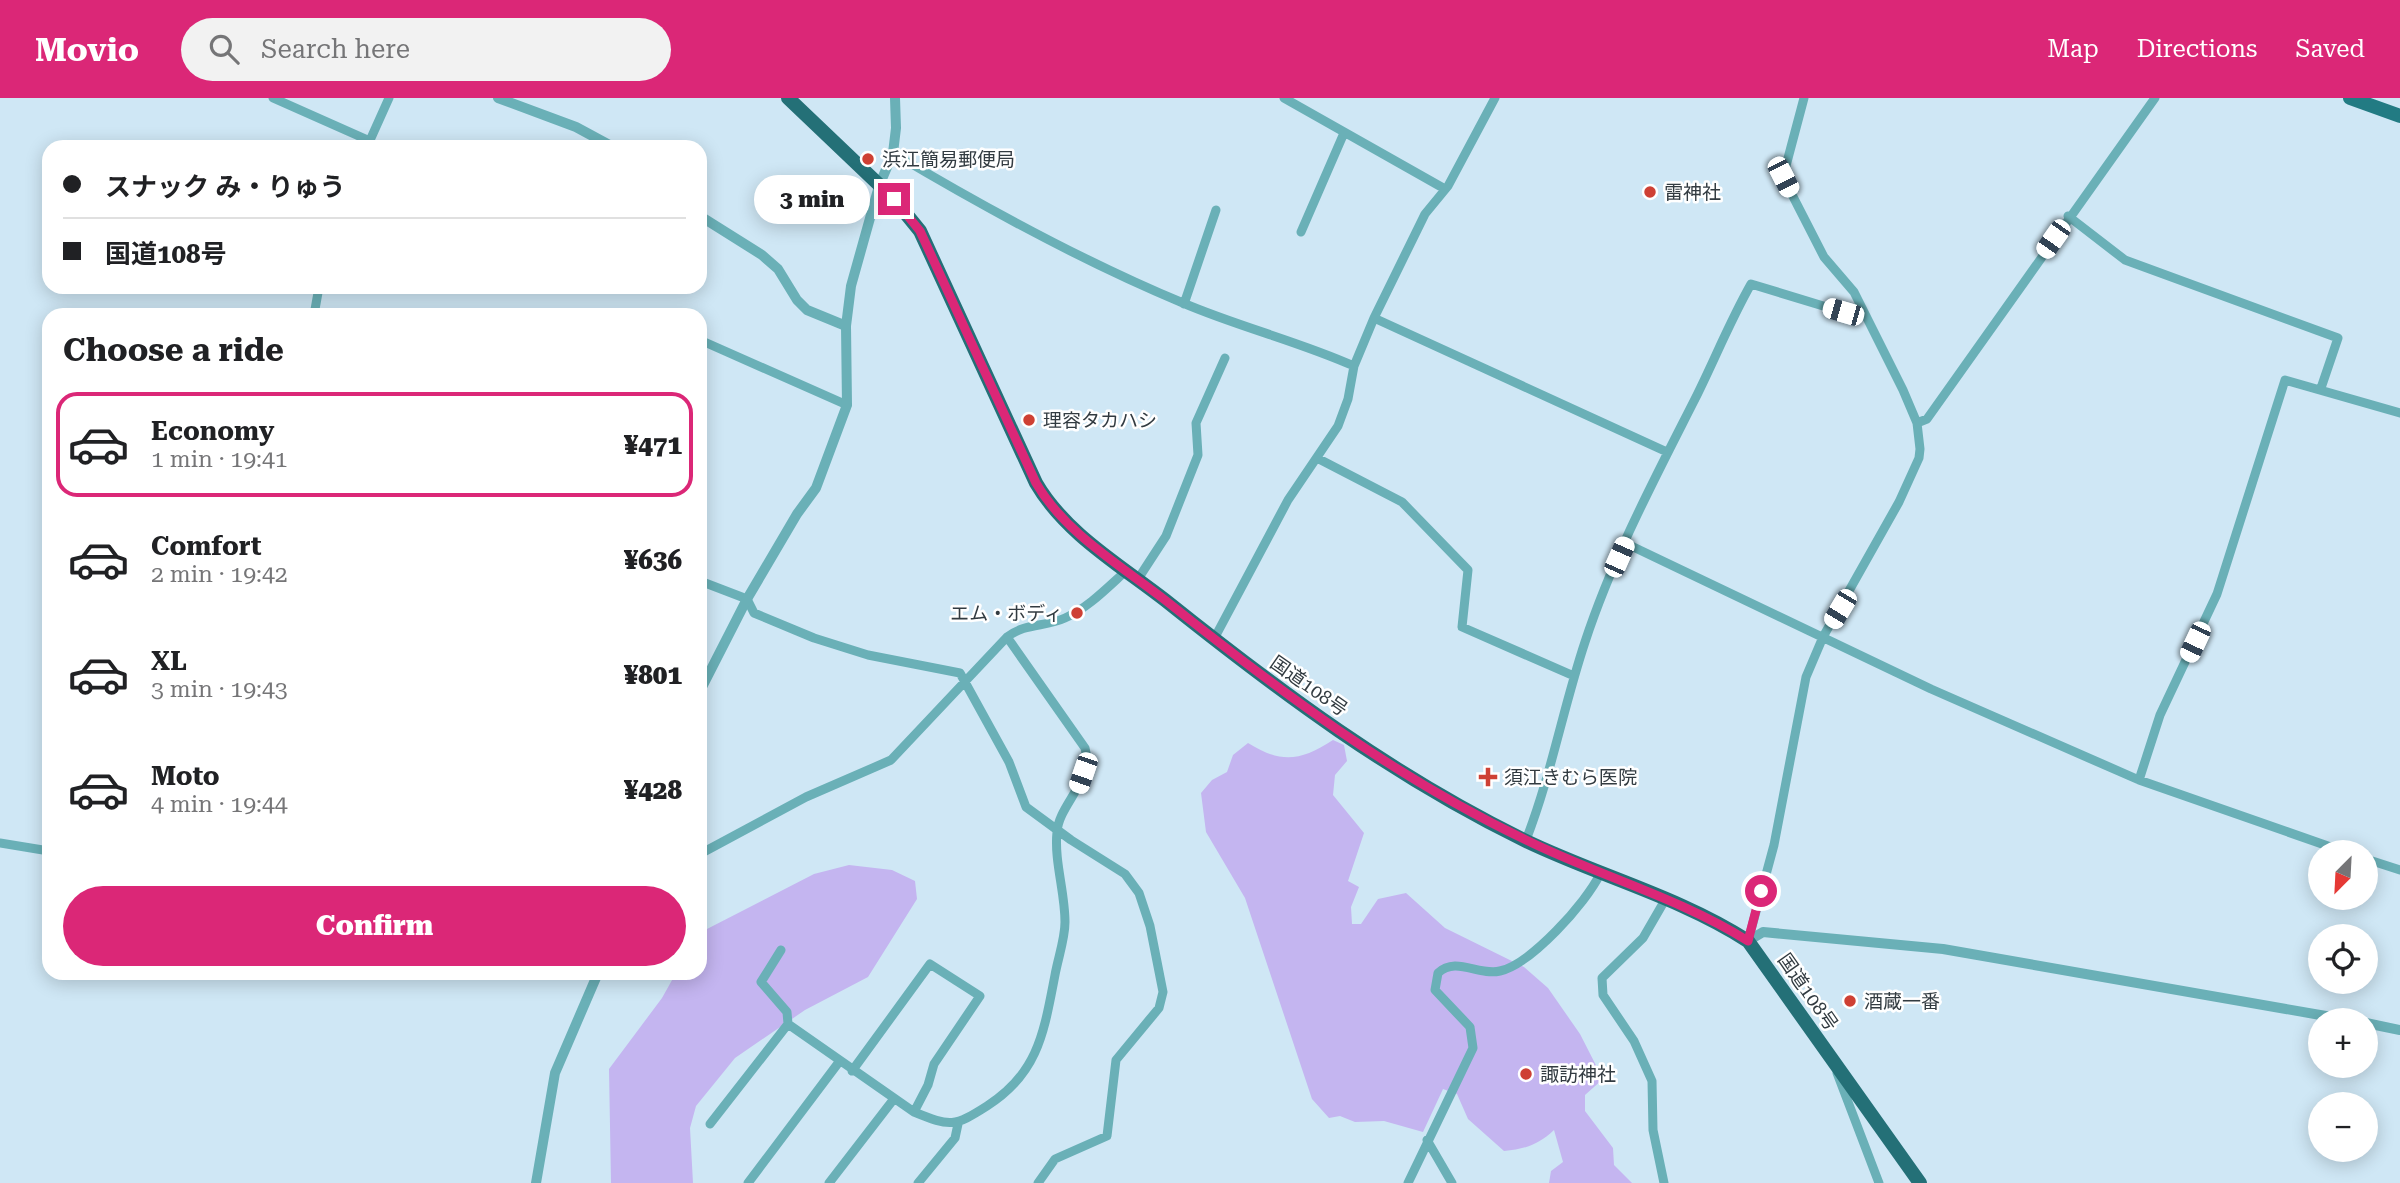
<!DOCTYPE html>
<meta charset="utf-8">
<style>
body{margin:0;font-family:"Roboto Serif","Noto Sans JP",serif;background:#f2f2f2;color:#202124;height:100vh;display:flex;flex-direction:column;font-size:26px;white-space:nowrap}
*{box-sizing:border-box;margin:0}
p{font-size:23px;color:#757577}
.icon{flex:none;width:38px;height:38px;fill:none;stroke:currentColor;stroke-width:2;stroke-linecap:round;stroke-linejoin:round}
.map{position:relative;flex:1;overflow:hidden}
.drawer{position:absolute;left:42px;top:210px;width:665px;height:672px;display:flex;flex-direction:column;background:#fff;border-radius:21px;box-shadow:0 4px 18px #0003}
.drawer>*{flex:none}
.hud{position:absolute;left:42px;top:42px;width:665px;height:154px;border-radius:21px;box-shadow:0 4px 18px #0003;display:grid;align-content:center;height:154px;padding:0 21px;background:#fff}
.needle{width:46px;rotate:204deg}
.fabs{position:absolute;left:2308px;top:742px;display:grid;gap:14px}
.fabs a{display:grid;place-items:center;width:70px;height:70px;border-radius:50%;background:#fff;box-shadow:0 4px 18px #0003;font-size:35px}
.end{position:absolute;width:32px;height:32px;margin:-16px;border:9px solid #db2777;background:#fff;box-shadow:0 0 0 4px #fff}
.from{border-radius:50%}
.bubble{position:absolute;height:49px;border-radius:24px;background:#fff;box-shadow:0 4px 18px #0003;font-size:23px;font-weight:800;line-height:49px;text-align:center}
.car{position:absolute;width:21px;height:42px;margin:-21px -10px;border-radius:9px;box-shadow:0 0 5px 2px #0007;background:linear-gradient(#fff 24%,#345 0 40%,#fff 0 76%,#345 0 86%,#fff 0)}
.hud b{display:flex;align-items:center;gap:24px;height:66px;font-size:26px}
.hud b+b{border-top:2px solid #e0e0e0}
.hud i{width:18px;height:18px;background:#202124}
ul{padding:0;list-style:none}
li{display:flex;align-items:center;gap:21px;height:105px;margin:0 14px 10px;padding:0 7px;border:4px solid transparent;border-radius:21px}
li div{flex:1}
li b{display:block;font-size:26px}
li em{font-style:normal;font-weight:800}
li.active{border-color:#db2777}
li>.icon{width:63px;height:63px;stroke-width:1.5}
h2{padding:0 21px;font-size:32px;line-height:84px}
.cta{display:flex;gap:14px;margin-top:auto;padding:14px 21px}
.cta a{flex:1;height:80px;border-radius:42px;background:#db2777;color:#fff;font-size:28px;font-weight:800;line-height:80px;text-align:center}
header{display:flex;align-items:center;gap:42px;box-sizing:border-box;height:98px;padding:0 35px;background:#db2777;color:#fff}
header strong{font-size:33px}
nav{display:flex;gap:38px;margin-inline-start:auto;font-size:24px}
.search{width:490px;height:63px;background:#f2f2f2;display:flex;align-items:center;gap:18px;box-sizing:border-box;padding:0 24px;border-radius:38px;color:#757577;font-size:26px}
.map>svg:first-child{display:block}
.green{fill:#c4b5f0}
.lines{fill:none;stroke-linecap:round;stroke-linejoin:round}
.minor{stroke:#6ab0b7;stroke-width:9}
.tertiary{stroke:#6ab0b7;stroke-width:10}
.primary{stroke:#227b83;stroke-width:14}
.trunk{stroke:#247077;stroke-width:14}
.route{stroke:#db2777;stroke-width:9}
.poi-dot{fill:#ce4034;stroke:#fff;stroke-width:2.5}
.labels{text-anchor:middle;dominant-baseline:central;stroke-width:5;stroke-linejoin:round;paint-order:stroke}
.poi-label{font-size:19px;fill:#323b41;stroke:#fff;text-anchor:start}
.street-label{font-size:19px;fill:#323b41;stroke:#fff}
</style>
<header>
<strong>Movio</strong>
<div class="search"><svg class="icon" aria-label="search" viewBox="0 0 24 24"><circle cx="10" cy="10" r="6"/><path d="M15 15l6 6"/></svg>Search here</div>
<nav><a>Map</a><a>Directions</a><a>Saved</a></nav>
</header>
<div class="map">
<svg width="2400" height="1085" viewBox="0 0 2400 1085">
<rect width="100%" height="100%" fill="#cfe7f5"/>
<!-- green -->
<path class="green" d="M1333,642l11,5 3,16 -12,14 -2,20 31,38 -16,48 11,6 -8,20 1,17h9l17,-25 28,-6 39,35 79,39 24,21 32,46 23,45 -18,16v16l28,37 1,17 18,18h-83l2,-12 12,-9 -9,-32c-16,15 -29,19 -50,21l-36,-32 -11,-25 -14,-5 -20,43 -39,-11 -29,1 -15,-6 -11,2 -17,-19 -67,-201 -39,-66 -5,-39 11,-13 15,-8 6,-17 15,-12c34,21 52,18 85,-3z
M849,767l43,5 23,11 2,18 -49,78 -63,33 -70,48 -39,48 -6,22 3,55h-82l-2,-114 53,-71 14,-25h24v-36l7,-8 107,-55z"/>
<g class="lines">
<!-- minor -->
<path class="minor" d="M273,0l97,43
M1284,0l161,91
M367,49l22,-49
M893,55c94,56 189,108 290,150 56,24 115,38 171,63
M2068,118l57,44 213,78 -17,50
M1301,134l43,-99
M1184,206l32,-94
M314,217l5,-28
M1374,220l293,134
M700,242l147,65
M1917,325l10,-4 228,-321
M1317,360l85,44 66,68 -6,57 112,49
M1625,445l306,146 208,91 206,72
M1138,481l28,-43 32,-81 -2,-32 29,-65
M700,483l47,18 7,14 60,25 54,17 92,18 49,89 17,45 45,33 54,34 14,19 11,33 13,66 -4,16 -43,52 -9,76 -52,23 -17,24
M1214,541l74,-139 50,-74 10,-27 6,-33 20,-48 51,-104 23,-28 47,-88
M2139,682l21,-65 57,-121 68,-214 115,33
M1526,742c25,-64 37,-132 59,-198 28,-85 70,-164 110,-243 19,-38 35,-78 56,-115l92,28 22,3
M0,745l49,8
M700,756l106,-57 85,-37 116,-123c18,-14 38,-10 58,-19 23,-10 43,-31 62,-48
M2366,761l34,11
M1748,843l26,-96 32,-168 17,-40 76,-135 20,-44 1,-9 -3,-26 -14,-33 -49,-98 -30,-35 -41,-80 21,-79
M781,852l-20,32 26,30 1,12 126,88c37,15 40,15 73,-6 52,-33 57,-75 68,-131 3,-17 10,-36 10,-53 0,-30 -11,-61 -8,-90 2,-28 37,-51 28,-84l-78,-111
M852,973l78,-107 50,32 -46,68 -6,21 -14,27
M1837,975l42,110
M710,1026l78,-100
M1427,1042l25,43
M748,1085l91,-121
M829,1085l64,-83
M918,1085l37,-45 3,-14
M1408,1085l65,-135 -3,-21 -35,-37 3,-17c18,-17 40,3 62,-2 31,-7 86,-68 100,-97
M1664,1085l-11,-53 -1,-49 -18,-40 -31,-46 -1,-17 41,-40 22,-38"/>
<!-- tertiary -->
<path class="tertiary" d="M498,0l78,29 37,20
M700,118l62,39 16,14 19,31 10,10 39,16 1,79 -31,83 -19,26 -50,85 -47,92
M846,228l5,-40 28,-100 14,-33 3,-25 -1,-30
M1748,843l15,-9 180,17 406,71
M2366,925l34,7
M536,1085l19,-110 43,-100"/>
<!-- primary -->
<path class="primary" d="M2350,0l50,18"/>
<!-- trunk -->
<path class="trunk" d="M788,0l106,101 26,32 116,252c29,50 84,82 129,117 115,92 228,176 361,241 73,35 154,56 222,100l172,242"/>
</g>
<g class="lines">
<!-- route -->
<path class="route" d="M894,101l26,32 116,252c29,50 84,82 129,117 114,91 229,177 361,240 73,36 154,58 222,101l13,-50"/>
</g>
<!-- markers -->
<g class="poi-dot">
<circle cx="868" cy="61" r="7"/>
<circle cx="1650" cy="94" r="7"/>
<circle cx="1029" cy="322" r="7"/>
<circle cx="1077" cy="515" r="7"/>
<path d="M1484.5 668.5h7v7h7v7h-7v7h-7v-7h-7v-7h7z"/>
<circle cx="1850" cy="903" r="7"/>
<circle cx="1526" cy="976" r="7"/>
</g>
<g class="labels">
<!-- poi labels -->
<g class="poi-label">
<text x="882" y="61">浜江簡易郵便局</text>
<text x="1664" y="94">雷神社</text>
<text x="1043" y="322">理容タカハシ</text>
<text x="1063" y="515" text-anchor="end">エム・ボディ</text>
<text x="1504" y="679">須江きむら医院</text>
<text x="1864" y="903">酒蔵一番</text>
<text x="1540" y="976">諏訪神社</text>
</g>
<!-- street labels -->
<g class="street-label">
<text transform="translate(1309 588) rotate(35)">国道108号</text>
<text transform="translate(1808 894) rotate(55)">国道108号</text>
</g>
</g>
</svg>
<div class="fabs">
<a><svg class="needle" viewBox="-14 -14 28 28"><path d="M0-13l5 13h-10z" fill="#e53935"/><path d="M0 13l5-13h-10z" fill="#757577"/></svg></a>
<a><svg class="icon" aria-label="locate" viewBox="0 0 24 24"><circle cx="12" cy="12" r="6"/><path d="M12 2v4M12 18v4M2 12h4M18 12h4"/></svg></a>
<a>+</a>
<a>−</a>
</div>
<i class="end from" style="left:1761px;top:793px"></i>
<i class="end" style="left:894px;top:101px"></i>
<div class="bubble" style="left:754px;top:77px;width:116px">3 min</div>
<i class="car" style="left:1783px;top:79px;rotate:153deg"></i>
<i class="car" style="left:2053px;top:141px;rotate:215deg"></i>
<i class="car" style="left:1843px;top:214px;rotate:286deg"></i>
<i class="car" style="left:1619px;top:459px;rotate:24deg"></i>
<i class="car" style="left:1840px;top:511px;rotate:211deg"></i>
<i class="car" style="left:2195px;top:544px;rotate:205deg"></i>
<i class="car" style="left:1083px;top:675px;rotate:199deg"></i>
<div class="hud">
<b><i class="from"></i>スナック み・りゅう</b>
<b><i></i>国道108号</b>
</div>
<section class="drawer">
<h2>Choose a ride</h2>
<ul>
<li class="active"><svg class="icon" aria-label="car" viewBox="0 0 24 24"><path d="M5 17H2v-5l4-1 3-4h7l3 4 3 1v5h-3M9 17h6M6 11h13"/><circle cx="7" cy="17" r="2"/><circle cx="17" cy="17" r="2"/></svg><div><b>Economy</b><p>1 min · 19:41</p></div><em>¥471</em></li>
<li><svg class="icon" aria-label="car" viewBox="0 0 24 24"><path d="M5 17H2v-5l4-1 3-4h7l3 4 3 1v5h-3M9 17h6M6 11h13"/><circle cx="7" cy="17" r="2"/><circle cx="17" cy="17" r="2"/></svg><div><b>Comfort</b><p>2 min · 19:42</p></div><em>¥636</em></li>
<li><svg class="icon" aria-label="car" viewBox="0 0 24 24"><path d="M5 17H2v-5l4-1 3-4h7l3 4 3 1v5h-3M9 17h6M6 11h13"/><circle cx="7" cy="17" r="2"/><circle cx="17" cy="17" r="2"/></svg><div><b>XL</b><p>3 min · 19:43</p></div><em>¥801</em></li>
<li><svg class="icon" aria-label="car" viewBox="0 0 24 24"><path d="M5 17H2v-5l4-1 3-4h7l3 4 3 1v5h-3M9 17h6M6 11h13"/><circle cx="7" cy="17" r="2"/><circle cx="17" cy="17" r="2"/></svg><div><b>Moto</b><p>4 min · 19:44</p></div><em>¥428</em></li>
</ul>
<div class="cta"><a>Confirm</a></div>
</section>
</div>
